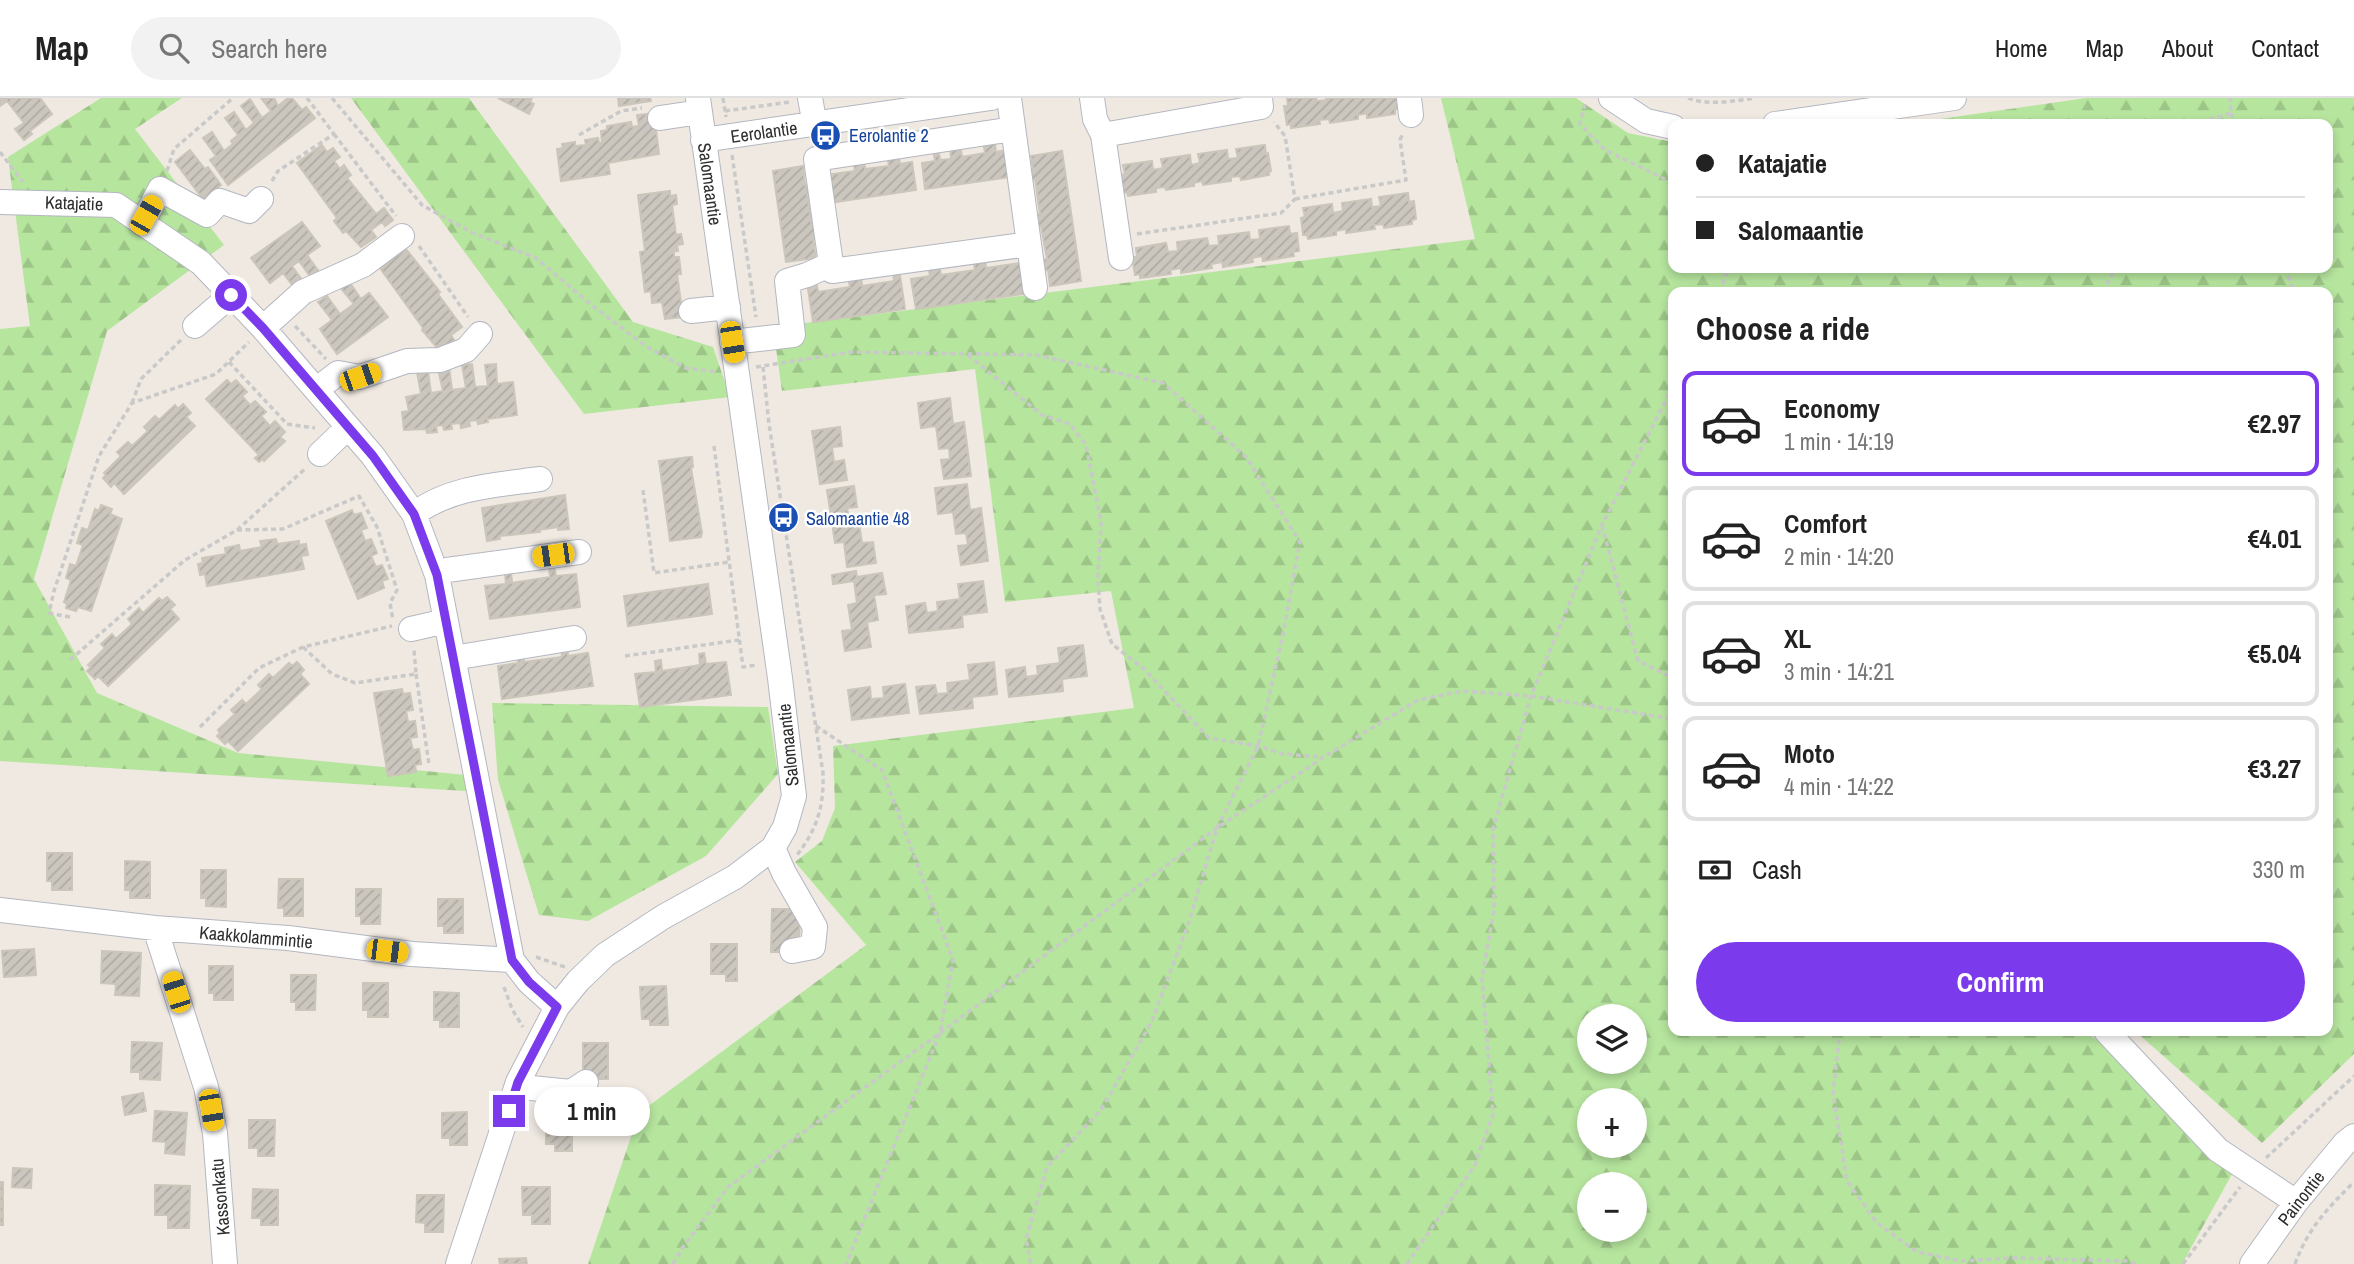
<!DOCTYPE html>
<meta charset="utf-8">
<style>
body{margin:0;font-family:"Archivo Narrow",sans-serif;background:#f2f2f2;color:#222;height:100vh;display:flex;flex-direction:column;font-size:26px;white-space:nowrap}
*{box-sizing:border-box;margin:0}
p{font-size:23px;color:#767676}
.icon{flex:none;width:38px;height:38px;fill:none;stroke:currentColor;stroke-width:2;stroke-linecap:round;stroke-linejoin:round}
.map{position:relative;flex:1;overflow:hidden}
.panel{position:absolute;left:1668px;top:189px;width:665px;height:749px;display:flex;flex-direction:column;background:#fff;border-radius:14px;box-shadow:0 4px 10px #0003}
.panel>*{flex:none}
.guide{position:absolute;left:1668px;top:21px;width:665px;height:154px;border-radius:14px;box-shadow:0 4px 10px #0003;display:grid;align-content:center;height:154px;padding:0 28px;background:#fff}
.tools{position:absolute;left:1577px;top:906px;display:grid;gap:14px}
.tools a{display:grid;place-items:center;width:70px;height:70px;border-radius:50%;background:#fff;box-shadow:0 4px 10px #0003;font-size:35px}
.end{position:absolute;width:32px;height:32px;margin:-16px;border:9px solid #7c3aed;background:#fff;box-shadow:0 0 0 4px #fff}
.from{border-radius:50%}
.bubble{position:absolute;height:49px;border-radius:24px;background:#fff;box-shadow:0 4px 10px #0003;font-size:23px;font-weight:700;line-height:49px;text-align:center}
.car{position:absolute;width:21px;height:42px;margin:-21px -10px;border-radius:9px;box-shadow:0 0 5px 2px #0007;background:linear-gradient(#f5c518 24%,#345 0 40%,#f5c518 0 76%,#345 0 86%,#f5c518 0)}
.guide b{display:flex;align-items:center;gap:24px;height:66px;font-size:26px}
.guide b+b{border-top:2px solid #e0e0e0}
.guide i{width:18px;height:18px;background:#222}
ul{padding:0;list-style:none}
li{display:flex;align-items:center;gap:21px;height:105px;margin:0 14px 10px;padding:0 14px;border:4px solid #e0e0e0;border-radius:14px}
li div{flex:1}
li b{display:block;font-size:26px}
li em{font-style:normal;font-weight:700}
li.current{border-color:#7c3aed}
li>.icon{width:63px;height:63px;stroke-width:1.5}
h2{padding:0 28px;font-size:32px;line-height:84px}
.pay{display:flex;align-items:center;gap:18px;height:77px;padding:0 28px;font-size:26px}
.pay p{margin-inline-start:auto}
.action{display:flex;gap:14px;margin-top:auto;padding:14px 28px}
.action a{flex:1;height:80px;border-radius:42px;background:#7c3aed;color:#fff;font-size:28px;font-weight:700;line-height:80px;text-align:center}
header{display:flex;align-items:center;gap:42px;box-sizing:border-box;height:98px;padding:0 35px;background:#fff;border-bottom:2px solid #e0e0e0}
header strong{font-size:33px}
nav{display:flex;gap:38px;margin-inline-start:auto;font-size:24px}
.search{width:490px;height:63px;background:#f2f2f2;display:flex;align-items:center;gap:18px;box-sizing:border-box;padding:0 24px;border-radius:38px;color:#767676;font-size:26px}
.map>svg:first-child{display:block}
.forest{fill:url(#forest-firs);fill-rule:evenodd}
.building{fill:url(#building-hatch);stroke:#cbc5ba;stroke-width:2}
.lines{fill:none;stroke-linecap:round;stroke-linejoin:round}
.minor-casing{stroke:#b4b7c1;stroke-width:26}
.path{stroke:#c9c9c9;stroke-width:3.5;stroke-dasharray:5 3.5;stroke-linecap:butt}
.minor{stroke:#fff;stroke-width:24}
.route{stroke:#7c3aed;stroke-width:9}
.labels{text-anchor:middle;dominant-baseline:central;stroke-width:5;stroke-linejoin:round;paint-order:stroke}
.street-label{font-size:18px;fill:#2e2e2e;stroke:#fff}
.transit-label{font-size:18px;fill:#164399;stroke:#fff;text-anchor:start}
</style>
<header>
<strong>Map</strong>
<div class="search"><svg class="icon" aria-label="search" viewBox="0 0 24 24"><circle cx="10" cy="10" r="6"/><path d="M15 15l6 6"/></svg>Search here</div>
<nav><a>Home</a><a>Map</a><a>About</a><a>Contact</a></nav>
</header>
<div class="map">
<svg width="2354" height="1166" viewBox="0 0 2354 1166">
<defs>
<pattern id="forest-firs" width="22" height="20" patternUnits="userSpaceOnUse" patternTransform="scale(1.75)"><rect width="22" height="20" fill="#b6e59e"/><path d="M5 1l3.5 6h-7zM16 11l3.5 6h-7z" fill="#9dc588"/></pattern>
<pattern id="building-hatch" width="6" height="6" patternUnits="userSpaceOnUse" patternTransform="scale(1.75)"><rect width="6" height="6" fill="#cbc7bf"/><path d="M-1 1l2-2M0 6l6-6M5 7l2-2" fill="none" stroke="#afaba4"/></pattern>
</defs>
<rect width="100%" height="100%" fill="#efe9e1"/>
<!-- forest -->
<path class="forest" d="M101,0h81l-47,31 89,116 -117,86 -73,248 63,114 141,60 239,23 3,16 -480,-31v-432l30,-3 -22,-169z
M351,0h118l164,224 80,25 17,50 -146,17z
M1441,0h135l52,35 45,9v126h655v-144h-423l181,-26h268v956l-92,89 -127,-112h193v-739h-655v739h412l99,77 57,50 -59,106h-1594l51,-151 227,-168 -71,-83 27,-21 13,-33 -2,-62 301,-38 -23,-117 -106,11 -30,-233 -193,22 -9,-64 702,-88zM1589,919h45v45h-45zM1589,1003h45v45h-45zM1589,1087h45v45h-45z
M492,605l276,4 10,67 -72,82 -118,65 -49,-6 -41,-135z"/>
<!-- building -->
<path class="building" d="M0,0h40l12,16 -22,17 2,3 -8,6 -9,-11 9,-6 -17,-22 -7,5z
M261,0h13l4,8 10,-8h4l10,12 4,-3 9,11 -87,67 -18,-25 6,-4 -13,-18 9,-6 12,19 9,-7 -2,-3 7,-6 -13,-17 9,-6 12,18 8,-7 -13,-17 9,-7 12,19 9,-7z
M498,0h34l-2,4 4,2 -5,10z
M618,0h32l1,3 -32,5z
M1287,0h29l1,3 10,-1 -1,-2h73l2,11h-6v5l-28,4v-5l-9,2v4l-28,4 -1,-4 -10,1 1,4 -29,4v-4l-4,1 -3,-19h4z
M654,15l5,41 -51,9 2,11 -49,7 -4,-32 6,-1 -1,-4 13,-2v4l11,-1 -1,-5 13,-2 1,5h3l-1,-12 6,-1v-4l24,-4 1,5 7,-1 -2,-11z
M994,40l2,14 11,-2 4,27 -86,12 -3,-26 13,-2 -2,-13 5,-1 2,13 11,-1 -1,-13 10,-2 2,13 23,-4 -2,-13z
M322,47l5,7 6,-4 7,9 -6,4 6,8 4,-4 7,10 -4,3 29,36 8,-6 9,12 -8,6 -3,-4 -11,8 5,7 -15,10 -15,-16 -3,2 -9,-12 3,-3 -40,-55z
M1265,47l1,9 2,-1 3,18 -2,1v3l-28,5 -1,-4 -9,1v4l-28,4 -1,-4 -8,2v3l-28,4 -1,-3 -9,1v4l-28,4 -1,-4 -4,1 -2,-18 4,-1 -2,-9 29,-4 1,9 10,-2 -2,-9 29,-4 1,10 9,-2 -2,-9 29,-4 1,9 10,-1 -2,-9z
M190,52l15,19 3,-2 13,18 -18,14 -28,-37z
M1062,53l19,130 -31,5 -2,-16 -11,1 -1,-10 11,-2 -6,-33 -9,1 -2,-11 10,-2 -5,-35 -11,2 -1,-10 10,-2 -2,-13z
M898,55l2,11 12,-2 4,28 -87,13 -4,-28 30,-4 -2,-11 11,-2 1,11 24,-3 -2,-12z
M803,68l2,19 11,-2 1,10 -10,1 5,34 11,-1 1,11 -11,1 3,19 -30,4 -13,-91z
M670,93v5l6,-1 1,9 -5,1 4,30 5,-1 2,10 -6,1 1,6h-4v6h5l2,17h-4l6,43 -18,2 -3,-17 -10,1 -1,-12 -6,1 -5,-40 5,-1 -7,-56z
M1408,95l1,9 5,-1 2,18 -4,1v4l-28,4 -1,-4 -9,1 1,4 -29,4v-4l-10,2v4l-28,4 -1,-4h-4l-2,-17 4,-1 -2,-9 29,-4 1,9 10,-2 -1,-8 29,-4 1,8 9,-1 -2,-9z
M302,124l18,24 -13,9 13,18 -8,6 -13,-18 -7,5 13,18 -9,6 -13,-17 -13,10 -19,-25z
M1289,128l1,8 7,-1 2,18 -6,1 1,4 -31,5 -1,-5 -10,2 1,4 -30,5 -1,-5 -11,2 1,4 -31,5v-5l-11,2 1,4 -31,4v-4l-5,1 -3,-18h5l-1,-9 30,-5 2,9 10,-1 -1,-9 30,-4 2,8 10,-1 -1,-9 31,-4 1,8 10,-1 -1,-9z
M406,151l34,43 -2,2 24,33 -11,8 3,5 -15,10 -17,-20 1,-2 -43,-60z
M985,159l1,11 34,-5 10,30 -114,16 -5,-30 19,-3 -2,-11 11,-1 2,11 34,-5 -2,-12z
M899,171l6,40 -92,13 -6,-40 9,-1 2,11 32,-5 -2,-10 13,-2 1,11 32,-5 -1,-11z
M348,182l13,19 8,-6 19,24 -51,37 -17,-25 12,-9 -14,-18 9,-6 13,18 14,-10 -15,-18z
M472,266l3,23 13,-1 -3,-21 11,-1 1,20 16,-2 4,33 -30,4 1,3 -10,2 -1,-4 -8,1 1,5 -9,2 -1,-5 -9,1 1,5 -8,1 -1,-5 -7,1 1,6 -10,1 -1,-4 -22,1 -2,-18 7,-1 -3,-14 15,-3 -4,-22 11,-1 3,22 12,-2 -5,-22 11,-2 3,23 14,-2 -4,-23z
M227,282l4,4 5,-4 11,12 -5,4 8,9 5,-4 11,11 -5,4 9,10 5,-5 10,11 -5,5 5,4 -21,20 -1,-2 -4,3 -4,-4 4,-3 -53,-56z
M950,300l3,26 11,-2 7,54 -27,3 -3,-19 9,-1 -1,-11 -10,1 -3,-23 -15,2 -3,-25z
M183,306l8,9 -5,4 9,9 -71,68 -10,-11 -3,4 -8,-9 3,-3 -2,-2 17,-17 -4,-4 11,-10 4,4 16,-15 -4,-4 11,-11 4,4 16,-15 3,4z
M840,329l2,19 -10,1 2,15 10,-2 3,20 -27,4 -8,-53z
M689,359h3l1,10 -2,1 11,65 -1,4 -31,4 -11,-80z
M967,386l3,26 11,-2 7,53 -27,4 -3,-19 10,-1 -2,-12 -10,1 -3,-22 -15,2 -3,-26z
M854,388l3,21 -10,1 2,11 9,-2 4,26 11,-1 3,21 -29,4 -3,-25 -9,1 -8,-53z
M565,397l4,34 -11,1v-3l-19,3 1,2 -41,4 1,3 -13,2 -5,-33z
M101,407l11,4 -2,5 12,5 -31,92 -13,-4 -2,4 -10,-3 1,-4 -3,-2 7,-22 -5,-2 4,-14 6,2 7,-21 -6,-2 5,-15 6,2 7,-21 4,2z
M352,412l2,5 7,-2 6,15 -6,2 4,11 6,-2 6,14 -6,3 5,11 6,-2 6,14 -6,2 2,7 -26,11 -32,-78z
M276,441l1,5 22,-3v4l7,-1 2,11 -7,1 3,13 -97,17 -2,-12 -5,1 -2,-11 5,-1 -1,-5 24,-4 -1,-6 14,-3 1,6 22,-4 -2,-6z
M554,467l2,11 20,-2 4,33 -90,12 -5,-33 21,-2 -1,-11 6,-1 1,11 38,-6 -1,-11z
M856,473l1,6 25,-4 4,21 -12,1 4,25 -11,2 4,25 -26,4 -3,-20 10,-1 -4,-25 9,-2 -3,-22 -21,3 -1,-9z
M983,483l4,31 -25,3 1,12 -54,6 -3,-27 19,-3 2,10 11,-2 -1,-9 23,-3 -2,-15z
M708,486l4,30 -84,12 -4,-30z
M167,499l8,8 -5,4 9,10 -71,67 -10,-10 -3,3 -8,-8 4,-4 -3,-2 17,-17 -4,-4 11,-10 4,5 16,-15 -4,-5 11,-11 4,5 16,-15 3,3z
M567,547l1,11 20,-3 5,33 -91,13 -4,-33 20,-3 -1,-11 6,-1 1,11 38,-5 -1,-11z
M1083,547l4,31 -25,3 1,12 -54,6 -3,-27 19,-3 1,10 12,-2 -1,-9 23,-3 -2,-15z
M704,555l2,11 20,-2 5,33 -91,12 -5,-33 21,-2 -1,-11 6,-1 1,11 38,-6 -1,-11z
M297,564l7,8 -4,4 9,10 -71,67 -10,-10 -3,3 -8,-8 3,-3 -2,-3 17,-16 -4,-4 11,-10 4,4 16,-15 -4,-4 11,-11 4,4 16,-15 3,3z
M994,564l3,32 -25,3 1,11 -53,6 -4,-27 19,-2 2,9 11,-1 -1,-10 23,-3 -2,-15z
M905,586l4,29 -57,7 -4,-30 22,-3 1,12 13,-1 -1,-11z
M402,591l1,5 7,-1 3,17 -7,1 2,11 7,-1 2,16 -7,1 3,12 6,-1 2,15 -6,1 1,7 -28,4 -14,-83z
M47,755h25v37h-20v-9h-5z
M125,763l25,1v36h-20v-8h-5z
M201,772h25v37l-20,-1v-8h-5z
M279,781h24v37h-19v-8h-6z
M356,791h25l-1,35h-19v-8h-5z
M438,801h25v34h-19v-7h-6z
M772,811h28l-1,36 -16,7h-12z
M711,846h26v37h-11v-7h-15z
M34,851l2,26 -32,2 -2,-26z
M102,853l39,2 -2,43 -24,-1 1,-11 -15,-1z
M209,868h24v34h-19v-7h-5z
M291,877h25l-1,35h-19v-8h-5z
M363,885h25v34h-20v-7h-5z
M666,888l2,39h-18v-6h-8l-2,-32z
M434,894l25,1v34h-19v-7h-6z
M132,944l30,1 -2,37 -20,-1v-7h-9z
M583,945h25v36h-16l-9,-7z
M143,995l3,18 -21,4 -3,-18z
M155,1013l32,2 -3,42 -19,-2 1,-11 -13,-1z
M467,1014v33h-17v-7h-8v-25z
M546,1017h26v36h-17v-7h-9z
M249,1022h26l-1,36h-16v-8h-9z
M13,1070l19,1 -1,19 -19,-1z
M0,1084h3v43h-3z
M155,1087l35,1 -1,42h-21v-13h-13z
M522,1089h28v37h-18v-9h-9z
M253,1091l25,1v35h-17v-7h-9z
M417,1097h27l-1,37h-18v-9l-9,-1z
M526,1160l1,6h-27l-1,-5z"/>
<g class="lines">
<defs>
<path id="minor" d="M810,0l5,27
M1009,0l26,190
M1092,0l3,21 8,16 18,123
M1409,0l2,17
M1611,0l35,23 27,6
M660,20l40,-6
M1775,26l179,-26
M1013,31l-197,30 16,112 197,-27
M1103,37l158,-28 -1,-9
M703,42l288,-42
M0,104l116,3 85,58 62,65 110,128 41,58 23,61 75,385 17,22 28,25
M143,124l17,-33 47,26 13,-14 29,10 12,-12
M691,213l37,-4
M195,228l36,-31
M263,230l40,-36 60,-27 39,-29
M732,244l61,-7 -6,-54 20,-6 24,-11
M318,294l7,-9 13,-10 22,4 47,-16 33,-1 26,-10 14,-16
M320,356l28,-27
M414,416c36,-27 82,-29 126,-35
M437,477l10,-5 132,-18
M411,531l35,-8
M453,560l121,-20
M773,750l11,25 31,54 -2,20 -21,4
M0,812l155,18 133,10 124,16 100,6
M155,830l51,159 9,46 10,131
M2106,933l112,119 78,52
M518,984l13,6 40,4 15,-10
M458,1166l60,-182 39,-75 21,-26 27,-26 58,-38 72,-40 38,-29 12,-21 9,-31 -14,-118 -82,-580
M2252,1166l44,-62 49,-59 9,-7"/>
</defs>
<!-- minor casing -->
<use href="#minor" class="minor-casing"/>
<!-- path -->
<path class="path" d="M332,0l90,107 49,27 65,26 53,45 58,44 39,21 32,4
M723,0l3,19
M1688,0c20,8 46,3 67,0
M1585,6l-5,20 25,26 68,33
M725,13l65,-9
M2231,15l4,11
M2193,26l38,-11 -1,-15
M334,36l62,82
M579,37l42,-24 21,-3
M0,54l23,30
M732,57l24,162
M167,73l7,-22 59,-51
M272,83l6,-10 56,-37 -27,-36
M1295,101l111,-19 -6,-40 2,-5
M1137,136l144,-21 14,-14 -10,-63 -11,-14
M419,148l49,71
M2285,170l9,24
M1719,194l10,-24
M2103,194l12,-24
M295,228l31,33
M968,257l74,60 28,9 16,21 15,77 -3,56 2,31 12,35 32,25 65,69 49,8 25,8 39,3
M229,264l58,62 28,4
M756,269l95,-15 185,3 127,28 83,74 54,85 -18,97 -24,107 -41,82 -29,97 -37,98 -50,87 -54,57 -21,72 5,25
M763,269l6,57 54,349c1,34 -6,56 -26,82
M132,305l9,-24 40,-39
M714,348l29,221 14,-2
M643,392l11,83 75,-11
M1602,427l36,136 35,17
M237,432l46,-1 76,-33 18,31 20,63 -7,13 3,17
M70,519l-21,-4 5,-22 45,-135 33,-53 84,-29 33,-32
M303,549l29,27 23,9 61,-9 -2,-25
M625,558l114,-16
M70,562l115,-100 52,-30 69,-62
M416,576l13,91
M816,628l66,44 71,190 -13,73 -94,231
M200,629l59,-59 44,-21 89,-21
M536,859l29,10
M504,889l8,22 11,18
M1840,933l-7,62 14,88 30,42 40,29 44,9 53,-3 114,3 8,3
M2266,1060l88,-82
M673,1166l10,-17 45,-60 212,-154 277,-205 107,-71 94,-57 45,-9 68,5 142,23
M1407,1166l68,-99 18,-51 -11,-136 12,-68 -1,-81 38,-133 71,-171 71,-139
M2183,1166l57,-77
M2295,1166c13,-36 33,-56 59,-82"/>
<!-- minor -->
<use href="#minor" class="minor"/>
</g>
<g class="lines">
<!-- route -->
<path class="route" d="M231,197l32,33 110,128 41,58 23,61 75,385 17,22 28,25 -39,75 -9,29"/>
</g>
<!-- icons -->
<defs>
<symbol id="bus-disc" viewBox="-11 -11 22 22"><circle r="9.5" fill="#1a4fb4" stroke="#fff"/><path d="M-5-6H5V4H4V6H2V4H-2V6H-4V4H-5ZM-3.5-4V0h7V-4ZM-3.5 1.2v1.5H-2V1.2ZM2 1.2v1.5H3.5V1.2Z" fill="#fff"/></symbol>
</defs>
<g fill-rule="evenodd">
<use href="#bus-disc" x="808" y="20" width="35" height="35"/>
<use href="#bus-disc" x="766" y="402" width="35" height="35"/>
</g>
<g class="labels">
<!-- street labels -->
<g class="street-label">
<text transform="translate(764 34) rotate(-8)">Eerolantie</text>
<text transform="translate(710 86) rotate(82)">Salomaantie</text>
<text transform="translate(74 105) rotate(2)">Katajatie</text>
<text transform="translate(788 647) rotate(-96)">Salomaantie</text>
<text transform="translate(256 839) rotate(5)">Kaakkolammintie</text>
<text transform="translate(220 1099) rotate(-95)">Kassonkatu</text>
<text transform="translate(2301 1100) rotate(-52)">Painontie</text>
</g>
<!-- transit labels -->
<g class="transit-label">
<text x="849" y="37">Eerolantie 2</text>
<text x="806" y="420">Salomaantie 48</text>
</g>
</g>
</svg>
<div class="tools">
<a><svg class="icon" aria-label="layers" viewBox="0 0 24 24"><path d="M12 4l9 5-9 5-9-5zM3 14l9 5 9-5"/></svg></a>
<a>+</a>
<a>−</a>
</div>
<i class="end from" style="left:231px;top:197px"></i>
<i class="end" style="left:509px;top:1013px"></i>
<div class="bubble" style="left:534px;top:989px;width:116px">1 min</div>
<i class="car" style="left:146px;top:117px;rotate:30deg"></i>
<i class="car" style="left:732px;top:244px;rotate:171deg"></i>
<i class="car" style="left:360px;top:279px;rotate:71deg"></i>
<i class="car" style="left:553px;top:457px;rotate:262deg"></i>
<i class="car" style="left:387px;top:853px;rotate:97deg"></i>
<i class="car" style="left:176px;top:894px;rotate:342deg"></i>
<i class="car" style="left:211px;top:1012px;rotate:170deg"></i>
<div class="guide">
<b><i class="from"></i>Katajatie</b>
<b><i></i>Salomaantie</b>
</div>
<section class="panel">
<h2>Choose a ride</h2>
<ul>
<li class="current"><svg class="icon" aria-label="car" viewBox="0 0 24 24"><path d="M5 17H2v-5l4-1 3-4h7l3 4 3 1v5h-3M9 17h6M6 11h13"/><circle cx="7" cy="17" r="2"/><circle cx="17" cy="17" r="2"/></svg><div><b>Economy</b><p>1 min · 14:19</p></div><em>€2.97</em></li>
<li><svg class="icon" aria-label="car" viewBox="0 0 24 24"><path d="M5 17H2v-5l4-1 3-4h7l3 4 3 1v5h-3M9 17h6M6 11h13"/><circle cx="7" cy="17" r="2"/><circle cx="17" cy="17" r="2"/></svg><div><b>Comfort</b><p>2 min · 14:20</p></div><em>€4.01</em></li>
<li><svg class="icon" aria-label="car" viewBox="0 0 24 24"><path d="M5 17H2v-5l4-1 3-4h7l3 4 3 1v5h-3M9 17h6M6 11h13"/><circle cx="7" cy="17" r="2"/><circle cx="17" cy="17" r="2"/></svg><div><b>XL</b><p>3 min · 14:21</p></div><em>€5.04</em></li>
<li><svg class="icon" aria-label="car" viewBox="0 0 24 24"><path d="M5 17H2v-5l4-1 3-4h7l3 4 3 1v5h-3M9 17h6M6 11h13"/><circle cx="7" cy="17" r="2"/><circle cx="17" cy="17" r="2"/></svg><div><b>Moto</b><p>4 min · 14:22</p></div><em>€3.27</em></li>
</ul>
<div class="pay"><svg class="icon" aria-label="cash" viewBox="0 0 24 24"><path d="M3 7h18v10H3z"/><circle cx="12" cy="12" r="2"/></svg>Cash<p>330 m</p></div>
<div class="action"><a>Confirm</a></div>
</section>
</div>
